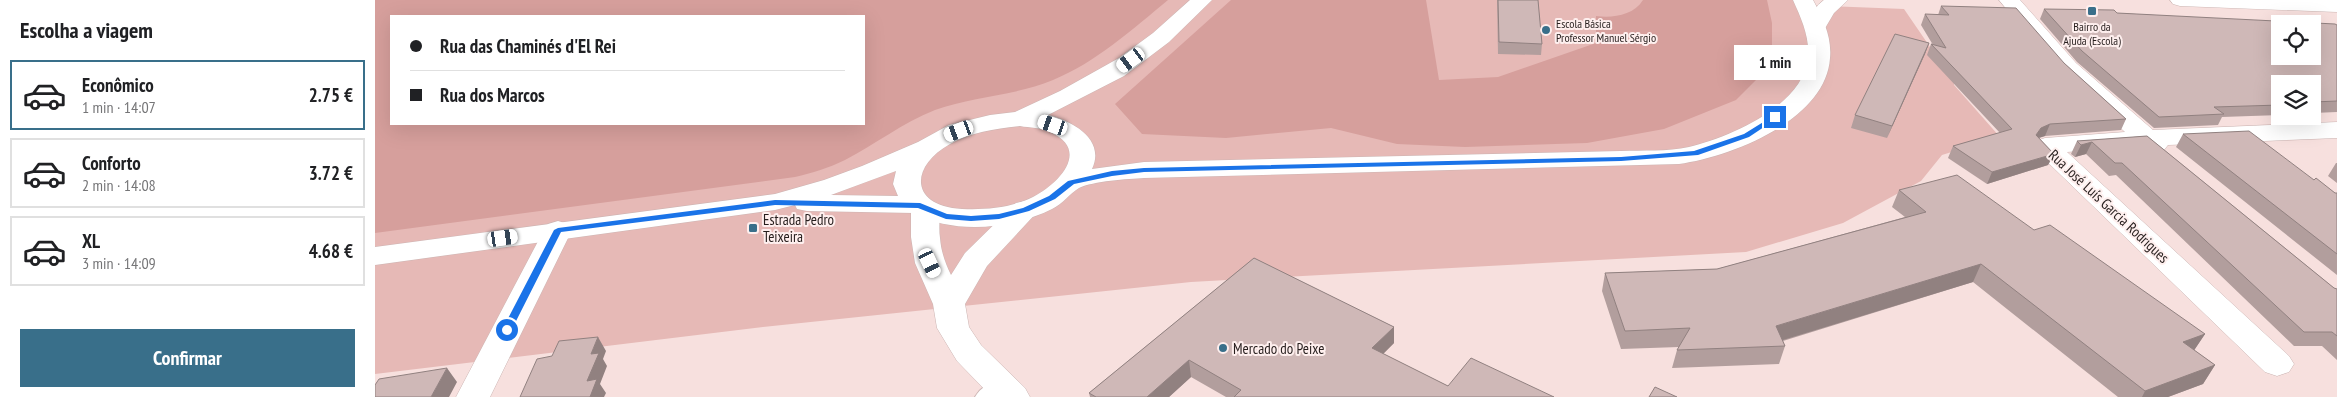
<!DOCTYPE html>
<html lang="pt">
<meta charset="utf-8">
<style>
body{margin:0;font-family:"PT Sans Narrow",sans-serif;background:#f2f2f2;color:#202124;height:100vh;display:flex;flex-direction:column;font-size:19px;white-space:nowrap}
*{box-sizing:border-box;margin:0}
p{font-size:16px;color:#757577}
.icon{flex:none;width:28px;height:28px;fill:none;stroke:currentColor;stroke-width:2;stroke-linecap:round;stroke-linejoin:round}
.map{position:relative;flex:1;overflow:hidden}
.sheet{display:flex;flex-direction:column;background:#fff;width:375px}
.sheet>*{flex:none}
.banner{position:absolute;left:15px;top:15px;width:475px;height:110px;border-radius:0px;box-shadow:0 5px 20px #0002;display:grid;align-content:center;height:110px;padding:0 20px;background:#fff}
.tools{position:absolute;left:1896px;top:15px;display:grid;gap:10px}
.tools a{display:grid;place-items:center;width:50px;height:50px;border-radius:0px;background:#fff;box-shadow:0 5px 20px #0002;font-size:25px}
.end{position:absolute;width:22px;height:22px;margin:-11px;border:6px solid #1a73e8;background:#fff;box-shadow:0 0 0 2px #fff}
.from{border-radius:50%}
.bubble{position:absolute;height:35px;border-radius:0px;background:#fff;box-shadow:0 5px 20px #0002;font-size:16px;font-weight:700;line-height:35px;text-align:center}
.car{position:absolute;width:15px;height:30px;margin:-15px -8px;border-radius:6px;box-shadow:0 0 4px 1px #0007;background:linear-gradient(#fff 24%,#345 0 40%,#fff 0 76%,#345 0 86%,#fff 0)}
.banner b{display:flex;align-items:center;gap:18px;height:48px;font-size:19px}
.banner b+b{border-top:1px solid #e0e0e0}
.banner i{width:12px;height:12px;background:#202124}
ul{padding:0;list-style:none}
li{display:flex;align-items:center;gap:15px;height:70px;margin:0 10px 8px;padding:0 10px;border:2px solid #e0e0e0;border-radius:0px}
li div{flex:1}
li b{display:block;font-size:19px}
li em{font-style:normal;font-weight:700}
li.active{border-color:#396f8a}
li>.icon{width:45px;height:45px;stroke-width:1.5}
h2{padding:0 20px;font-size:22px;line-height:60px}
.action{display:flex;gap:10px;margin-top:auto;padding:10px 20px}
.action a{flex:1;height:58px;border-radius:0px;background:#396f8a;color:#fff;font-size:20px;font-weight:700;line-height:58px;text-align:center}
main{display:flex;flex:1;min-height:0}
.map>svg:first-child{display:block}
.green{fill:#e6b9b6;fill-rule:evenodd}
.forest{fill:#d69f9c;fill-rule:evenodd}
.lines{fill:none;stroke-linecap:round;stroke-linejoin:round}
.service-casing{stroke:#ccb5b3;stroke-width:2}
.minor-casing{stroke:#ccb5b3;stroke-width:1}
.tertiary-casing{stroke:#ccb5b3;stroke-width:1}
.service{fill:#fff;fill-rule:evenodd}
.minor{fill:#fff;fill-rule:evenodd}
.tertiary{fill:#fff;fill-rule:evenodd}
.wall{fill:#b29e9d}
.shaded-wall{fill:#918180}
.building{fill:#cfb8b7;stroke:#918180;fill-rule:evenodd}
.route{fill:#1a73e8}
.poi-dot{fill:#396f8a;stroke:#feefee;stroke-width:2}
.labels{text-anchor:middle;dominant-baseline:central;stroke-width:4;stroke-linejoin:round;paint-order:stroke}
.far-poi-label{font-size:12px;fill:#261e1d;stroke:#feefee;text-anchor:start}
.street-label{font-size:15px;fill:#261e1d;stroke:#feefee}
.poi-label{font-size:15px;fill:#261e1d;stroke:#feefee;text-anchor:start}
</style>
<main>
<section class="sheet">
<h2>Escolha a viagem</h2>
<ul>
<li class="active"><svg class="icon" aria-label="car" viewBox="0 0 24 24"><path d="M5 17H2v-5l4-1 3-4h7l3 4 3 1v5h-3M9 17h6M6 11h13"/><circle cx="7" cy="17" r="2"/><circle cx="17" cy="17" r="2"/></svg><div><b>Econômico</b><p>1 min · 14:07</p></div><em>2.75 €</em></li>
<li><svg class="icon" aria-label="car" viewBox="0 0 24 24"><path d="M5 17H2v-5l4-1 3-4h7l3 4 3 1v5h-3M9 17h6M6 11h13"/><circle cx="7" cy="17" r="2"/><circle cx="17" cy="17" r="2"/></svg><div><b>Conforto</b><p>2 min · 14:08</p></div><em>3.72 €</em></li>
<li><svg class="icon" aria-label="car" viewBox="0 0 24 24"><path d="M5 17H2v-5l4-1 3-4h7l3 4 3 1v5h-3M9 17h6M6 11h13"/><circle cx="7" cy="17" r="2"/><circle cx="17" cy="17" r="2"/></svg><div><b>XL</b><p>3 min · 14:09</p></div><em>4.68 €</em></li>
</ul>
<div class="action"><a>Confirmar</a></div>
</section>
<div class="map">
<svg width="1962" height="397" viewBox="0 0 1962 397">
<rect width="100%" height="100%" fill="#f7e0de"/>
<!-- green -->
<path class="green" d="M0,0h1424l3,5 102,4 50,73v3l46,52 -58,18 -21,26 -78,42 -97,29 -555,30 -428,45 -388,47zM16,16h473v108h-473z"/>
<!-- forest -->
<path class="forest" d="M0,0h793c-35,29 -73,63 -115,80 -38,16 -80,16 -118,30 -33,13 -59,34 -90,50 -16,8 -33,13 -50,17l-420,56zM16,16h473v108h-473z
M856,0h195l13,80 59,-3 98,-34v-27c16,2 37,0 47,-16h124l5,23v24l-9,26 -27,27 -72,29 -77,14 -122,4 -68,-3 -66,-16 -105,10 -84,-4 -27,-30z"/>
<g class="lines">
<defs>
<path id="service" d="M625,379l7,2 3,5 -11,11h-24c5,-9 15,-15 25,-18z"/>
<path id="minor" d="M1449,0h24l-14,13 -10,17 -8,1 -8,-1 -3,-5 13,-20z
M1624,0h21l56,63 77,67 184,-8v16l-169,7 -4,5c-9,3 -15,3 -23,-4l-74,6 222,204 5,8 -5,8 -12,4 -12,-4 -229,-221 -4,-5 4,-5 9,-3 80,-6 -65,-59z
M1795,0h167v12l-157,-6 -7,-2z
M550,201l10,2c7,10 3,23 5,35 1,13 5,25 11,37l14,-22 51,-50 10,-2 10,2 4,6 -53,57 -22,38 4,23 12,18 44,43 5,9h-38l-35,-36 -20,-33 -4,-24 -18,-41 -4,-26v-28l4,-6z
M183,221l10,3 4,6 -82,167h-34l88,-167 4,-6z"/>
<path id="tertiary" d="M815,0h22l-43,42 -45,34 -76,39c24,6 58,24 44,54l52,-7 477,-11c22,-1 46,1 68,-4 41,-10 114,-41 119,-89 2,-21 -7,-40 -15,-58h20c10,18 19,37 17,58 -4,62 -99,99 -151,106l-535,14c-16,1 -51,3 -65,10 -9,5 -16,16 -27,21 -40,20 -98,26 -138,4l-107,-2 -10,-2 -2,-4 -20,5 -400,55v-18l400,-53 49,-14 38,-14 56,-24 31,-17 41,-10 25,-3 45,-21 59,-33 34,-25zM645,126c10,2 21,1 30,6 41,18 9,52 -17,65 -22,11 -47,13 -71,12 -52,-3 -53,-42 -12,-65 21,-12 46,-15 70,-18zM521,171l-3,13 5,12 -67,-1z"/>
</defs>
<!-- service casing -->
<use href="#service" class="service-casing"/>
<!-- minor casing -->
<use href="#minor" class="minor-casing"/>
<!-- tertiary casing -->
<use href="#tertiary" class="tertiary-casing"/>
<!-- service -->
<use href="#service" class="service"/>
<!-- minor -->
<use href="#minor" class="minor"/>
<!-- tertiary -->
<use href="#tertiary" class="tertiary"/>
</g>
<!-- wall -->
<path class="wall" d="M1122,0h41l4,44 -1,11 -43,-1z
M1566,6l123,57 62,56 -5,11 -76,6 -6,2 15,16 -6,11 -61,19 -39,-26 5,-12 47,-13 -73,-78 4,-11 2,1 -12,-20 4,-11 13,1z
M1669,9l293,16v87l-24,1v-29h-33v31l-58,2 -4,8 -64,3 -77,-66 -37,-43z
M1554,43l-4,11 -38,84 -36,-10 4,-13z
M1808,134l131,46 21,13h2v82l-161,-128z
M1772,136l187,152 3,1v71l-15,-14h-28l-178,-171 -7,1 -23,-22 -11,3 -4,-3 6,-13z
M1961,163h1v20l-9,-7z
M1524,190l135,40 171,104 -11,16 21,15 -12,19 -35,13h-50l-145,-115 -190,59 2,5 -6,18 -107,4 5,-18 2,-3 -58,2 -19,-58 3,-18 112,-4 188,-52 -13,-10z
M879,258l140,69v16l-11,11 65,32 106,11h-328l-35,-20 -22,20h-79l-1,-4z"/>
<!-- shaded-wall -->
<path class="shaded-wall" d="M1554,43l-4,11 -38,84 5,-12z
M1675,124l-5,12 -10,3 1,-4 5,-7z
M1717,142l-6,12 -11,3 6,-12z
M1679,154l-6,11 -61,19 5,-12z
M1606,264l-8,18 -203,62 6,-18z
M1019,327v16l-22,22v-17z
M1830,334l-12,18 -10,-10z
M223,337l8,14 -3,8 4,7 -7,18 6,9 -2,4h-14l-3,-16 4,-27z
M814,360l2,17 -22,20h-22z
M1840,365l-12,19 -35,13h-26l3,-6z
M72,368l10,14 -8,15h-18z"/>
<!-- building -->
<path class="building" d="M1123,0h40l4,44 -43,-2z
M1566,6l75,2 48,55 62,56 -76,5 -9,4 -5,7 18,19 -62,18 -39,-26 59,-17 -81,-85 15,4 -21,-34 24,1z
M1669,9l70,1 3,3 218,11 2,1v76l-24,1v-18h-33v21l-66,2 10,7 -65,3 -77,-66zM1905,24h33v32h-33z
M1520,34l34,9 -37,83 -37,-11z
M1874,131l65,49 2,-2 19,15h2v61l-154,-120z
M1772,136l187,152 3,1v47l-5,-4h-28l-182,-169h-7l-23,-21 -11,3 -4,-4z
M1582,175l77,55 16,-5 155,109 -22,8 32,23 -70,26 -164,-127 -205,62 9,20 -108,4 13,-22 -65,3 -20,-58 112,-4 209,-57 -27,-22z
M879,258l140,69 -22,21 76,38 23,-28 83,39h-320l7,-7 -52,-30 -42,37h-51l-7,-4z
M223,337l-7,17 8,-1 -12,28 10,-2 -7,18h-70l17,-38 15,-3 7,-15z
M72,368l-16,29h-56v-12l4,-6z
M1280,387l22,10h-28z"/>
<!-- route -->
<path class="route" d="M1398,116l6,1 -30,20 -51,18 -77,6 -477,11 -32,4 -38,8 -19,15 -26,12 -30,8 -28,2 -25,-2 -28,-11 -143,-3 -214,27 -51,101h-6l-2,-3 52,-100 4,-2 217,-28 145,3 27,11 24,2 28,-2 24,-6 26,-12 19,-15 44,-10 32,-3 477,-11 73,-6 50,-17z"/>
<!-- markers -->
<g class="poi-dot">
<rect x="1712" y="6" width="10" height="10" rx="2.5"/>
<circle cx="1171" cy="30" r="5"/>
<rect x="373" y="223" width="10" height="10" rx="2.5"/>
<circle cx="848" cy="348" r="5"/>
</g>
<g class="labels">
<!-- far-poi labels -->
<g class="far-poi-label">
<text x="1181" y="23">Escola Básica<tspan x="1181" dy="14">Professor Manuel Sérgio</tspan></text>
<text x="1717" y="26" text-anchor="middle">Bairro da<tspan x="1717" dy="14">Ajuda (Escola)</tspan></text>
</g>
<!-- street labels -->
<g class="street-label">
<text transform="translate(1734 206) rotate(43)">Rua José Luís Garcia Rodrigues</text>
</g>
<!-- poi labels -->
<g class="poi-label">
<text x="388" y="219">Estrada Pedro<tspan x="388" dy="17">Teixeira</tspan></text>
<text x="858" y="348">Mercado do Peixe</text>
</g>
</g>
</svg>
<div class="tools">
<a><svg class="icon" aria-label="locate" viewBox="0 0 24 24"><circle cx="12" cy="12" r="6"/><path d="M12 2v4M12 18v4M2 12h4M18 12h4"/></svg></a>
<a><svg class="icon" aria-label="layers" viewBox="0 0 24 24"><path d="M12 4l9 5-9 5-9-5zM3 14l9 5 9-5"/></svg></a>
</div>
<i class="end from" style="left:132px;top:330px"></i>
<i class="end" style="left:1400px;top:117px"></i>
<div class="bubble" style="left:1359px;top:45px;width:82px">1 min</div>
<i class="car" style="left:756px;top:60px;rotate:234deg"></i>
<i class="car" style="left:678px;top:125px;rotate:289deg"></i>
<i class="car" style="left:584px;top:131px;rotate:249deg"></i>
<i class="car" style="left:128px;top:238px;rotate:82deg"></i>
<i class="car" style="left:555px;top:263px;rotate:155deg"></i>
<div class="banner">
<b><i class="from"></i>Rua das Chaminés d'El Rei</b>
<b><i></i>Rua dos Marcos</b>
</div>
</div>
</main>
